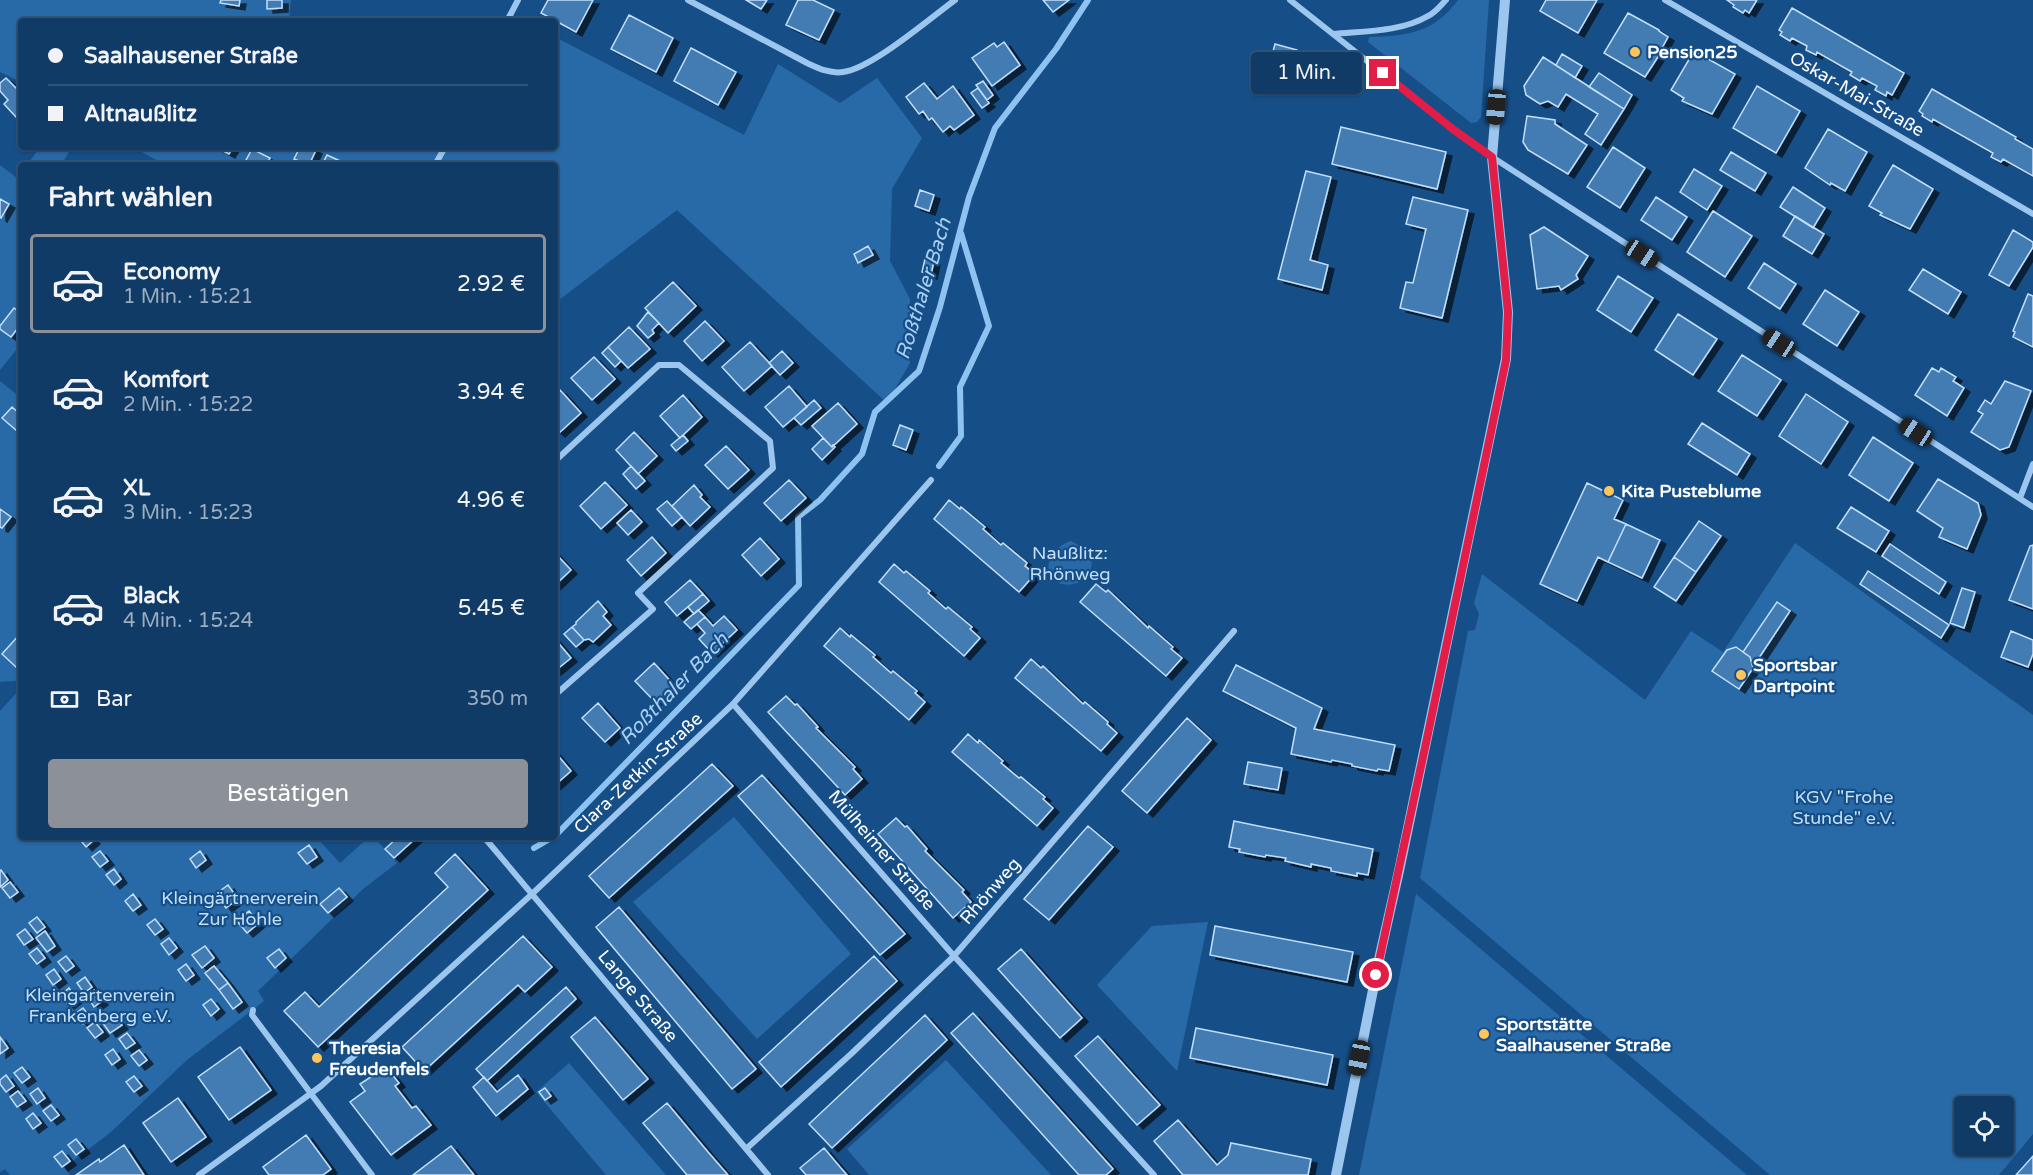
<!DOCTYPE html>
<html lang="de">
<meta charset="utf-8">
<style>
body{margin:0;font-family:"Varela Round",sans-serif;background:#1e466f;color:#f1f3f6;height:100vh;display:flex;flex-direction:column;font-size:22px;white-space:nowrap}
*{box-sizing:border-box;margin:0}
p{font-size:20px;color:#9cadbf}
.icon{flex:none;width:33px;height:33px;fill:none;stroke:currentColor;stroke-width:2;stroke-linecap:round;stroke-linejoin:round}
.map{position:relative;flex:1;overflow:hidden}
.drawer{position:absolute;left:18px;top:162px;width:540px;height:678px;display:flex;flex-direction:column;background:#103b66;border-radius:6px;box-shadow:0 2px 4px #0004,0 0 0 2px #30557a}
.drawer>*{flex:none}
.banner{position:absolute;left:18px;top:18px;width:540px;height:132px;border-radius:6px;box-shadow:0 2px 4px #0004,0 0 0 2px #30557a;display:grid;align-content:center;height:132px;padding:0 30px;background:#103b66}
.buttons{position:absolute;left:1954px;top:1096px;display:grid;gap:12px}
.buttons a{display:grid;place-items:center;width:60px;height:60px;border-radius:6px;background:#103b66;box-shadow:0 2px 4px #0004,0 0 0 2px #30557a;font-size:30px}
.end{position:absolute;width:27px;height:27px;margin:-14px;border:8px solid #e11d48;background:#fff;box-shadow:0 0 0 3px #fff}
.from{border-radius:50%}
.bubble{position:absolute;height:42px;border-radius:6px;background:#103b66;box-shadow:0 2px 4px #0004,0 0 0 2px #30557a;font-size:20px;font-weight:600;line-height:42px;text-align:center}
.car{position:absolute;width:18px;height:36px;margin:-18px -9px;border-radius:8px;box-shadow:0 0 4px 2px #0007;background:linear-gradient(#222 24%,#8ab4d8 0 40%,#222 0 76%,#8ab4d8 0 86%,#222 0)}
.banner b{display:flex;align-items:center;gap:21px;height:57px;font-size:22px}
.banner b+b{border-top:2px solid #30557a}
.banner i{width:15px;height:15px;background:#f1f3f6}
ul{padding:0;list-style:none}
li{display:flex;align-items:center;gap:18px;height:99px;margin:0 12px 9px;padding:0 18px;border:3px solid transparent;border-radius:6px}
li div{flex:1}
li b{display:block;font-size:22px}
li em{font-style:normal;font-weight:600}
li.selected{border-color:#8c9099}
li>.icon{width:54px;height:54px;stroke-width:1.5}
h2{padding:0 30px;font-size:27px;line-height:72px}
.pay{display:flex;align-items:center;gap:15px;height:66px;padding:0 30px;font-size:22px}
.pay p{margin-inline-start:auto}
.button{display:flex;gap:12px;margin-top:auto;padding:12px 30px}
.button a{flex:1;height:69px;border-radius:6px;background:#8c9099;color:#fff;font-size:24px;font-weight:600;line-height:69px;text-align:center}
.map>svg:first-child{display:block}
.green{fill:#2869a7;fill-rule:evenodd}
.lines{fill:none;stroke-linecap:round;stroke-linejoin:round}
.stream{stroke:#8ec2f1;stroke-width:6}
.building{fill:#437bb3;stroke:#c2dffb;stroke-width:1.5;filter:url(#shadow)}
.minor{stroke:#9cc6ee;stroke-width:6}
.tertiary{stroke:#9cc6ee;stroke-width:10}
.route{stroke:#e11d48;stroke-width:8}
.poi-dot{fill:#ffc55a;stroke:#164f88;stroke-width:2}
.labels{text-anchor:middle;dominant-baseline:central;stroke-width:4.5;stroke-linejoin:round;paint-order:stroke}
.poi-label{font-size:18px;font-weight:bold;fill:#fff;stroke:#164f88;text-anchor:start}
.street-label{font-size:18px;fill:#fff;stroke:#164f88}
.park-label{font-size:18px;fill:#c2dffb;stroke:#164f88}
.water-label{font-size:20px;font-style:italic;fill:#a8d0f6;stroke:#164f88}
</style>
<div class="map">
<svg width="2033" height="1175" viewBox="0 0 2033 1175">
<defs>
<filter id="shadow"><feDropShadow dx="6" dy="4" stdDeviation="0" flood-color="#0009"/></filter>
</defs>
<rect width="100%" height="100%" fill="#164f88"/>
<!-- green -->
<path class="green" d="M0,0h291l-2,21h-268v61l-21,-10z
M1458,0h31l-8,117 -4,5 -6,1 -103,-81 1,-5c38,-1 65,-4 89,-37z
M555,37l189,98 34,-71 62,39 37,-25 45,60 -30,51 -2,72 20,38v64l-23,40 -210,-193 -122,93v-138h-389l-34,-18h423z
M40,147h32l-11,18h-34z
M0,165l21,16v163l-21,26z
M0,381l21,17v276l-6,7 -15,1z
M1071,541l20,11c3,15 -1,29 -18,32 -4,1 -10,1 -14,-1 -21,-14 -7,-36 12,-42z
M1795,543l238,172v419l-34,41h-229l-350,-297 48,-247 7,-1 4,-16 -5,-11 8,-29 163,126 46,-69 32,21zM1965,1107h39v39h-39z
M21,688v149h295l24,26 29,-26h5l23,26 -34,26 -105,102 6,10 -77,59 -76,72 -46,35 5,8h-60l-5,-6 -5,3v-461z
M734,817l117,137 -94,85 -124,-137z
M1416,894l331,281h-388z
M1208,922l-31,149 -80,-86 55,-59z
M946,1060l105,115h-182l-22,-26z
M569,1063l97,112h-60l-70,-83z"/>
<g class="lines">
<!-- stream -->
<path class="stream" d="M939,466l22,-30 -1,-49 29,-61 -28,-93
M555,836l244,-251 -1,-68 22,-17 42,-46 13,-42 44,-41 21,-64 29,-110 26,-69 61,-79 32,-49
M534,848l19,-11"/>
</g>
<!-- building -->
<path class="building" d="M221,0h19l-1,6 -19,-3z
M267,0h15v8l-15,1z
M548,0h45l-17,32 -35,-19z
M746,0h21l-6,9z
M798,0h15l21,10 -15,30 -33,-15z
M1043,0h26l-16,12z
M1546,0h51l-19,33 -38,-22z
M1727,0h30l-8,13 -4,-3 -2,3 -10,-6 1,-2z
M1792,8l112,65 -12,22 -5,-3 -1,4 -11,-6 2,-4 -15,-8 -2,3 -10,-6 2,-3 -35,-20 -1,3 -10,-5 1,-4 -15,-8 -2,3 -10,-6 2,-3 -3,-2z
M1628,13l31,17v1l9,6 -6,11 1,1 -18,28 -41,-24z
M629,15l44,23 -17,34 -45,-23z
M1004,42l16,23 -28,21 -20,-28 22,-15 3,4z
M1275,44l22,6 -9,33 -22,-5z
M691,48l45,24 -18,33 -44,-24z
M1694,51l41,23 -23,40 -30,-13 2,-3 -13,-8z
M1562,54l20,12 -7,12 -19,-13z
M1543,57l81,52 -23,36 -16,-11 13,-20 -32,-20 -8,13 -10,-6 -8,3 -14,-9 -2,-9z
M1599,73l33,22 -8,14 -35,-22z
M6,78l15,15v20l-5,4 -12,-13 4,-4 -8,-9v-8z
M983,81l10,14 -6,5 -11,-15z
M924,83l13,16 16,-13 21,29 -20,15 -4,-4 -7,6 -11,-14 -3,2 -6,-9 -4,3 -13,-17z
M1757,86l43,25 -24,42 -43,-25z
M978,88l11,15 -7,5 -11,-15z
M1932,89l84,48 -1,2 18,10v27l-30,-17 -2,3 -10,-5 2,-4 -60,-34 -1,3 -10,-6 1,-2 -4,-3z
M1527,116l28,4v4l32,21 -19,29 -40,-24 -5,-8z
M1341,127l105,25 -9,37 -105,-25z
M1828,129l39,23 -22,39 -14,-8 -1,2 -25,-17z
M216,147h17l-4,7z
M300,147h11l5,3 -7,15 -15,-6z
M1613,147l32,21 -25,40 -33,-21z
M252,149l18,9 -4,7h-15l-6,-3z
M1731,152l35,21 -11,18 -35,-21z
M327,155l22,10h-27z
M1893,165l40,24 -23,40 -30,-14 2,-2 -13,-7z
M1694,169l28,17 -15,24 -27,-18z
M1306,171l25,6 -21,83 18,5 -6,25 -44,-11z
M1793,187l32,21 -12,20 -33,-21z
M920,190l14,5 -5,16 -14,-5z
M1413,197l55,13 -26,108 -42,-10 6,-26 7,1 13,-54 -20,-5z
M1656,197l31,20 -15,23 -31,-20z
M0,199l9,5 -8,14 -1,-1z
M1713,211l39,25 -27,41 -38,-25z
M1795,216l29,18 -12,20 -29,-18z
M1544,227l44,29 -12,19 2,4 -17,11 -2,-4 -22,3 -7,-54z
M2013,230l20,12v5l-24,39 -20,-11z
M868,246l5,9 -15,8 -4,-9z
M925,259l9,2 -3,14 -9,-3z
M1764,263l32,21 -16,25 -32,-21z
M1923,269l38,23 -13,22 -39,-24z
M1618,276l35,22 -22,34 -34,-22z
M673,282l23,24 -28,27 -23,-25z
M1825,290l34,22 -22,34 -34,-22z
M2028,294l5,2v51l-20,-10 2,-5 -2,-1z
M14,308l7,5v11l-10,13 -11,-8v-3z
M648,312l11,11 -7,7 2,3 -6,5 -11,-12z
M1678,314l39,25 -24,36 -38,-25z
M705,321l19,20 -22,20 -18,-20z
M629,327l21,22 -22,19 -20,-21z
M750,342l22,24 -28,25 -22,-24z
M608,347l13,14 -6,6 -13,-14z
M782,351l11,12 -13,12 -11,-12z
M1742,355l39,25 -24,36 -39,-25z
M594,357l21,22 -23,21 -21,-22z
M1932,368l7,4 2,-4 15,9 -3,4 11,7 -17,28 -32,-21z
M2005,381l26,10 -22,56 -9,3 -29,-18 12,-18 -5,-3 7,-11 6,4z
M789,386l18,21 -24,20 -18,-20z
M560,390l21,23 -22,20 -4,-4v-34z
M1806,394l42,28 -27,42 -42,-28z
M683,395l19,22 -22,21 -20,-22z
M814,400l7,8 -20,17 -7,-7z
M838,403l19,21 -25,23 -20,-21z
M12,407l9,8v12l-4,4 -15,-13z
M1702,423l48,31 -13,21 -49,-31z
M900,425l13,5 -7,20 -13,-5z
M634,432l23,24 -19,18 -22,-24z
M683,435l5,6 -12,10 -5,-6z
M1873,437l40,26 -24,38 -40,-26z
M823,438l9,9 1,-2 2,2 -13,13 -10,-11z
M726,446l23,24 -21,19 -23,-24z
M631,466l14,15 -9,8 -13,-15z
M1938,479l40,24 3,12 -14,34 -28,-12 4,-9 -26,-17z
M789,480l17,18 -25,23 -17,-18z
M605,482l22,23 -26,24 -21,-23z
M1587,483l36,17 -9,19 12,5 -18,38 -10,-5 -21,44 -37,-17z
M694,485l8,10 -2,2 10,10 -20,19 -18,-20z
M949,500l11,9 1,-2 24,20 -2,2 18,16 2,-2 24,20 -2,3 10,8 -16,18 -85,-73z
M667,501l15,16 -10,9 -15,-17z
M1851,507l38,24 -13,21 -39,-24z
M0,509l11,8 -9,11 -2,-1z
M631,510l11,12 -14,13 -11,-12z
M1699,521l22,15 -25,36 -22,-15z
M1626,524l34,16 -18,38 -34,-16z
M652,537l14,16 -25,23 -14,-16z
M760,538l19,21 -18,17 -19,-21z
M1890,544l56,38 -7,12 -57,-38z
M2033,545v64l-24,-9 21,-54z
M555,553l16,17 -16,15z
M1674,557l22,15 -20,29 -22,-14z
M894,564l10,9 2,-2 24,20 -2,2 18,16 2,-2 24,20 -2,2 10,9 -16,18 -85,-74z
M1868,571l81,54 -8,13 -81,-54z
M690,580l13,14 -26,22 -12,-14z
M1096,584l10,8 2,-2 40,38 1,-2 24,21 -2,2 11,9 -16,18 -86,-74z
M1962,588l13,4 -11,36 -14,-5z
M703,594l6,7 -15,13 -6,-7z
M598,601l9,11 -4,4 8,9 -18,17 -4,-3 -5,1 -12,-13 4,-3v-2z
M1777,602l13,9 -37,56 -3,-10 -7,-5z
M698,610l7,7 -14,12 -7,-7z
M724,616l13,14 -25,23 -13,-14 6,-6 -8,-9 8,-7 8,9z
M572,627l12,13 -8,7 -12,-13z
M840,628l10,9 1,-2 24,20 -2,2 18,16 2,-2 24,20 -2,2 10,9 -16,18 -85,-74z
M2011,631l22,9v14l-5,13 -27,-10z
M19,635l2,2v25l-5,5 -14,-13z
M555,639l16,19 -16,13z
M1736,647l14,10 3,11 -14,21 -27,-18 15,-21z
M1031,659l10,9 2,-2 40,38 2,-2 23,20 -1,2 10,9 -16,18 -86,-73z
M654,663l20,22 -19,17 -20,-21z
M1236,665l86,43 -8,21 81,16 -6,26 -11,-2 -1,2 -25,-5v-2l-20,-4 -1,2 -40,-8 5,-26 -73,-37z
M786,696l9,9 2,-1 21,23 -2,1 39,39 -2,2 9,10 -17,16 -77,-83z
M598,703l22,25 -15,14 -23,-24z
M1187,718l24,22 -64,73 -25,-22z
M968,734l10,9 1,-3 24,21 -2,2 18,15 2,-1 24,20 -2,2 10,9 -16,18 -85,-74z
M555,752l16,19 -16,14z
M1248,762l34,6 -4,22 -34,-6z
M712,764l21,22 -124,112 -20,-22z
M762,775l143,159 -25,21 -142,-159z
M896,818l9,9 2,-1 20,23 -2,2 39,39 -2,2 9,10 -18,16 -75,-84z
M1234,821l139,28 -5,26 -11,-2v3l-26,-5v-3l-20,-4v3l-26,-6 1,-3 -20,-3 -1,2 -26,-5 1,-3 -11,-2z
M1088,826l25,21 -64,73 -25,-21z
M78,837h13l3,3 -8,7z
M398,837h19l-23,21 -9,-9z
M309,845l8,12 -10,7 -9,-11z
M100,851l8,10 -8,6 -8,-10z
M200,851l6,9 -10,8 -6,-9z
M455,854l33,36 -170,157 -34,-36 21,-19 14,15 129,-120 -13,-14z
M114,869l7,10 -7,6 -8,-10z
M1,870l7,10 -8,7v-16z
M10,882l8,10 -8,6 -8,-10z
M228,885l10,14 -12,9 -10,-14z
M339,888l8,9 -19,16 -8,-9z
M133,894l8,11 -8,6 -8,-10z
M619,907l137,162 -24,20 -136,-162z
M249,911l10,12 -12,10 -10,-12z
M37,917l8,10 -8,6 -8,-10z
M155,919l8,10 -8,6 -8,-10z
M1215,926l138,26 -6,30 -137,-27z
M25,929l8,10 -9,6 -7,-10z
M45,931l10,15 -8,6 -11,-14z
M523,936l29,31 -27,25 -7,-7 -94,86 -22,-24z
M169,938l8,10 -8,7 -8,-11z
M205,946l9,12 -12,10 -10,-13z
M37,948l8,10 -8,6 -8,-10z
M279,949l7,9 -11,10 -8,-10z
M1021,949l61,69 -22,20 -62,-69z
M66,956l8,10 -8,6 -8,-10z
M874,956l23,25 -116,106 -22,-25z
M186,964l8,11 -8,6 -8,-11z
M214,966l14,17 -9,7 -14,-17z
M54,969l7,10 -8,6 -7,-10z
M85,977l7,10 -8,6 -7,-10z
M228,983l14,19 -9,7 -14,-19z
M566,987l10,12 -89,82 -11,-12z
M69,988l7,11 -8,6 -7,-10z
M94,990l8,11 -8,6 -7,-11z
M211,999l8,10 -8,7 -8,-11z
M83,1008l8,11 -8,5 -8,-10z
M973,1013l140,156 -7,6h-27l-128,-142z
M113,1014l9,11 -12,8 -8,-11z
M925,1015l22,25 -115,108 -23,-24z
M595,1017l53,62 -25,21 -52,-63z
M95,1022l8,10 -8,6 -8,-10z
M1196,1028l137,27 -6,30 -137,-27z
M127,1033l8,10 -9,6 -7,-10z
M1098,1036l62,69 -23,20 -62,-69z
M0,1037l8,11 -8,6z
M240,1047l31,43 -42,30 -31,-43z
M113,1049l7,10 -8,6 -7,-10z
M139,1050l8,10 -8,6 -8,-10z
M22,1067l8,10 -8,6 -8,-10z
M386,1067l13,16 -4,3 17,22 4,-2 15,19 -40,30 -41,-53 15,-11 -5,-7z
M6,1075l8,11 -8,6 -6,-8v-4z
M518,1075l10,14 -32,27 -23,-29 11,-10 13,15z
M134,1076l8,10 -8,6 -8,-10z
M38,1088l7,10 -8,6 -7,-10z
M545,1088l6,8 -6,4 -6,-8z
M18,1091l8,10 -9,6 -7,-10z
M178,1098l28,39 -35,25 -28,-39z
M667,1103l41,49 20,23h-41l-44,-52z
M51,1105l8,10 -8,6 -8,-10z
M33,1113l8,10 -8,6 -7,-10z
M1178,1120l39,45 11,-10 3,-12 80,16 -3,16h-125l-29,-34z
M306,1135l25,34 -8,6h-54l-6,-8z
M76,1139l8,10 -8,6 -8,-10z
M124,1145l20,30h-68l23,-16 1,3z
M451,1146l23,29h-61z
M824,1148l16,19 7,8h-41l-6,-7z
M62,1151l8,10 -8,6 -8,-10z
M2033,1156v19h-17z"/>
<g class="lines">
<!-- minor -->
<path class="minor" d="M688,0l119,63c11,5 23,11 36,9 28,-3 86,-53 112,-72
M1290,0l164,130 38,27 541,350
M1665,0l368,214
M507,21l11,-21
M1333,34c31,-3 68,-2 95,-18 7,-3 13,-11 18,-16
M435,165l10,-18
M555,461l104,-96h20l91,76 3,27 -135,125 15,16 -98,86
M2020,498l13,-34
M733,704l221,252 200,219
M484,837l284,338
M253,1010l-1,5 120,160
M746,1149l105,-95 103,-98 280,-325
M199,1175l122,-89 211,-192 201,-190 198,-224"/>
<!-- tertiary -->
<path class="tertiary" d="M1336,1175l44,-220 19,-84 107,-512 2,-47 -16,-155 13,-157"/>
</g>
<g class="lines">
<!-- route -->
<path class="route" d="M1376,975l50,-232 80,-383 2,-48 -16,-155 -38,-27 -71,-57"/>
</g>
<!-- markers -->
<g class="poi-dot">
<circle cx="1635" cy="52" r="6"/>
<circle cx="1609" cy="491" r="6"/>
<circle cx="1741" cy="675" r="6"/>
<circle cx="1484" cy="1034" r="6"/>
<circle cx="317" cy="1058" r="6"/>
</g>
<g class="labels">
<!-- poi labels -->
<g class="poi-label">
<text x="1647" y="52">Pension25</text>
<text x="1621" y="491">Kita Pusteblume</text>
<text x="1753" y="665">Sportsbar<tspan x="1753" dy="21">Dartpoint</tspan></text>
<text x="1496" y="1024">Sportstätte<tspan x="1496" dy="21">Saalhausener Straße</tspan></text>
<text x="329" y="1048">Theresia<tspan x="329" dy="21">Freudenfels</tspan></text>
</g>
<!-- street labels -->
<g class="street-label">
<text transform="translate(1857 94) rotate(30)">Oskar-Mai-Straße</text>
<text transform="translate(638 773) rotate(-43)">Clara-Zetkin-Straße</text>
<text transform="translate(882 850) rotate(49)">Mülheimer Straße</text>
<text transform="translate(990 891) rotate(-49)">Rhönweg</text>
<text transform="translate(638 996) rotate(50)">Lange Straße</text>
</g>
<!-- park labels -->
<g class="park-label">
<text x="1070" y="553">Naußlitz:<tspan x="1070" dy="21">Rhönweg</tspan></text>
<text x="1844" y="797">KGV "Frohe<tspan x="1844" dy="21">Stunde" e.V.</tspan></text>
<text x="240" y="898">Kleingärtnerverein<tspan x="240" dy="21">Zur Hohle</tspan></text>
<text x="100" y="995">Kleingartenverein<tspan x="100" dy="21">Frankenberg e.V.</tspan></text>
</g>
<!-- water labels -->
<g class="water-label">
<text transform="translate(924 289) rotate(-73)">Roßthaler Bach</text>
<text transform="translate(674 689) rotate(-46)">Roßthaler Bach</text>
</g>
</g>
</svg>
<div class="buttons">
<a><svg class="icon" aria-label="locate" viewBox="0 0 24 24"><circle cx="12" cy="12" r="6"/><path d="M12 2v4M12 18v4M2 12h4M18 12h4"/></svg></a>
</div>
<i class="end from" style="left:1376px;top:975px"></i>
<i class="end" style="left:1383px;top:73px"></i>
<div class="bubble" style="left:1251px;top:52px;width:111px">1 Min.</div>
<i class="car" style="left:1496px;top:107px;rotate:185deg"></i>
<i class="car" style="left:1642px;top:254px;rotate:123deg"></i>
<i class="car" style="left:1779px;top:343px;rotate:303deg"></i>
<i class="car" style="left:1916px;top:432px;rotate:303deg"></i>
<i class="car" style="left:1359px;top:1058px;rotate:191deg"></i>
<div class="banner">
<b><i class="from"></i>Saalhausener Straße</b>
<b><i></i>Altnaußlitz</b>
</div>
<section class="drawer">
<h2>Fahrt wählen</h2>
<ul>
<li class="selected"><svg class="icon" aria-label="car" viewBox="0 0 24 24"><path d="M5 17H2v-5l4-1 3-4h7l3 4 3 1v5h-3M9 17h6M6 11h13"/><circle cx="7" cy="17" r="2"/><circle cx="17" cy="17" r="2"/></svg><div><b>Economy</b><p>1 Min. · 15:21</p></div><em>2.92 €</em></li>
<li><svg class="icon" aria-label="car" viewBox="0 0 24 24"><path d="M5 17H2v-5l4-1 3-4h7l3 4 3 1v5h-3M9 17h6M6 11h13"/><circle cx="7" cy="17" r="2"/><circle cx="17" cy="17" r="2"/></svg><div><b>Komfort</b><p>2 Min. · 15:22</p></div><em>3.94 €</em></li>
<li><svg class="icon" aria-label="car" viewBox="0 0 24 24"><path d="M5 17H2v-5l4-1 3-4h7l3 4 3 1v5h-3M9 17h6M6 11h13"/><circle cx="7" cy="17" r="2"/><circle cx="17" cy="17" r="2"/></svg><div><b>XL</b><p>3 Min. · 15:23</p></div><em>4.96 €</em></li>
<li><svg class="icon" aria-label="car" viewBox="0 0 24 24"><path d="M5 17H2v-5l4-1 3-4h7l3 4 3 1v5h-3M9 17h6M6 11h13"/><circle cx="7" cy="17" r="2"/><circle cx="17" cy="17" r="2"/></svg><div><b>Black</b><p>4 Min. · 15:24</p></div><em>5.45 €</em></li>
</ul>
<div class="pay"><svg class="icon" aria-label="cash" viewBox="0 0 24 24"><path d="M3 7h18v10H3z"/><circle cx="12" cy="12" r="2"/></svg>Bar<p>350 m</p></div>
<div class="button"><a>Bestätigen</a></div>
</section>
</div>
